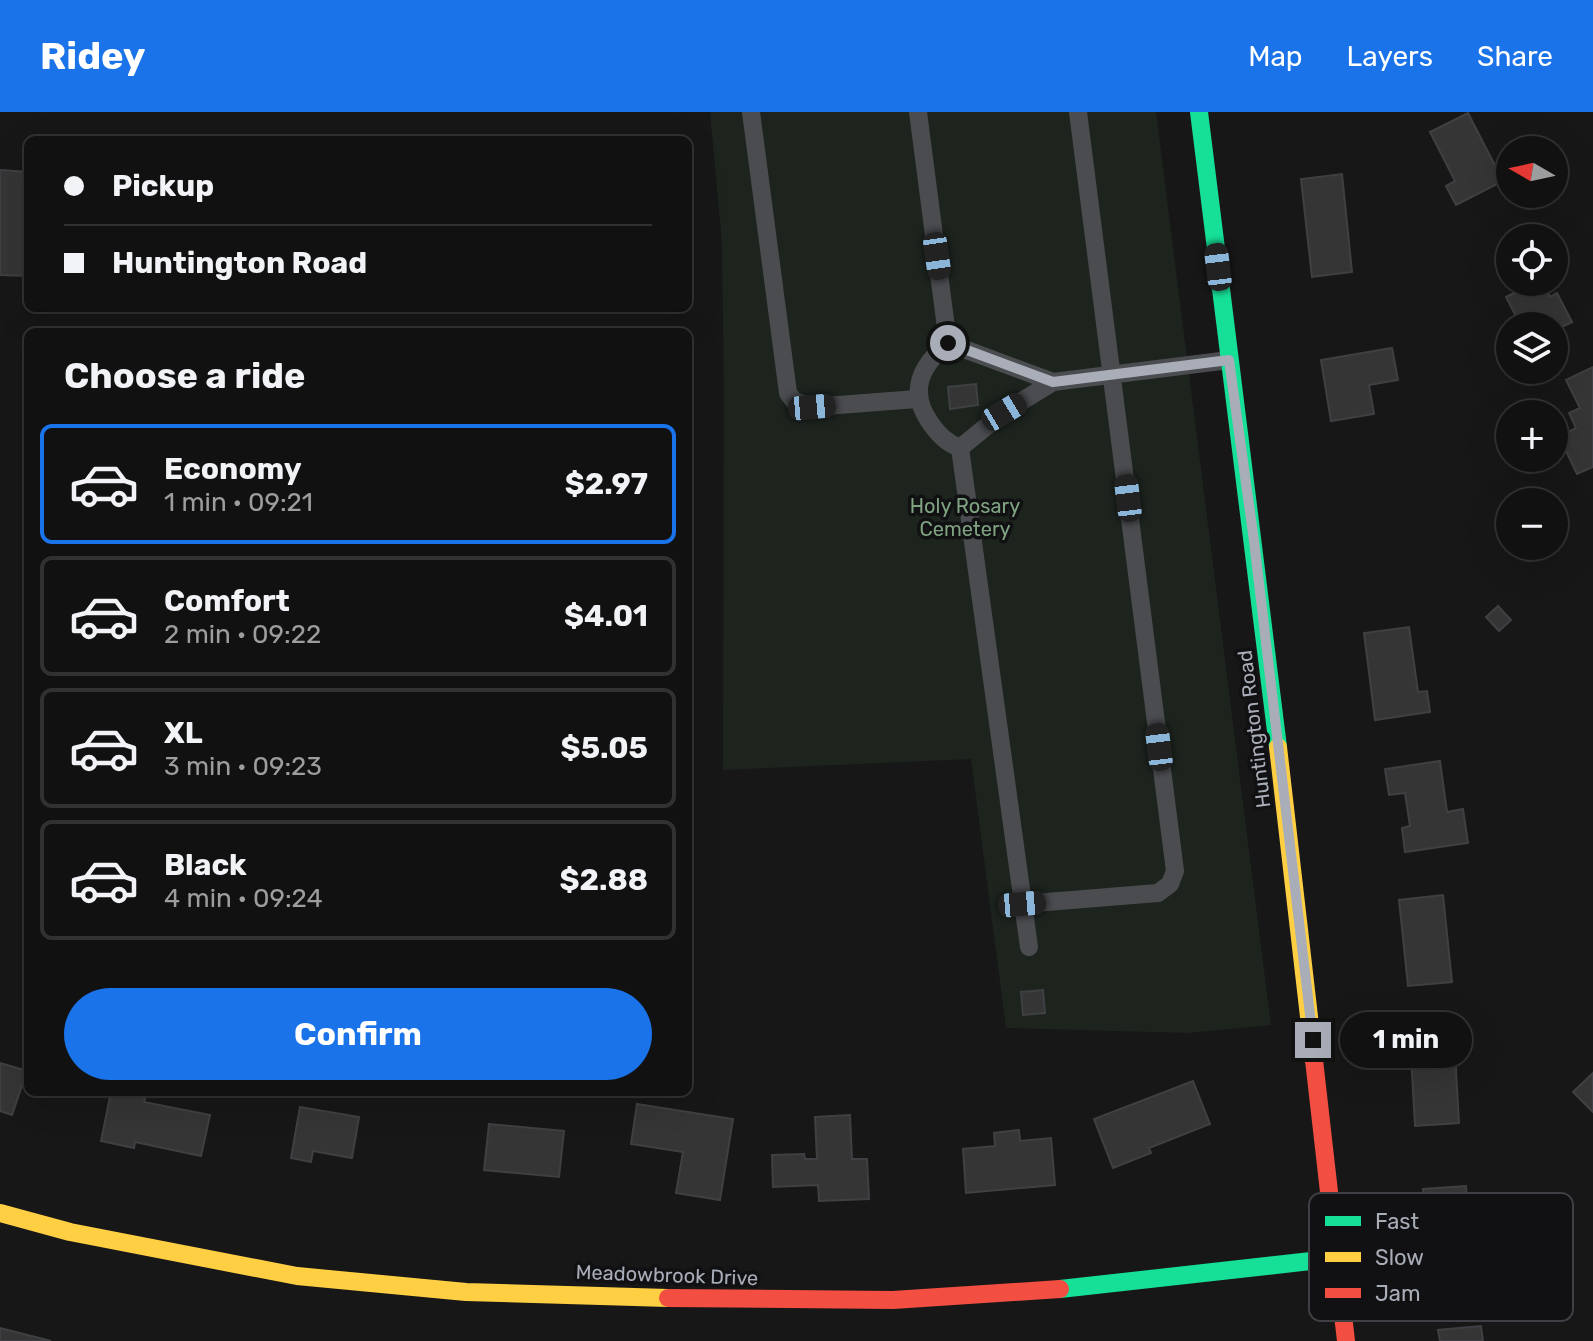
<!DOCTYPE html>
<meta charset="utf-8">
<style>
body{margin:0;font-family:Rubik,sans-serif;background:#1e1f1f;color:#f1f3f6;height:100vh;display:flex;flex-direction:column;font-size:30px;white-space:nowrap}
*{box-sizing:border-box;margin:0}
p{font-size:26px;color:#9c9d9f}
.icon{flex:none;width:44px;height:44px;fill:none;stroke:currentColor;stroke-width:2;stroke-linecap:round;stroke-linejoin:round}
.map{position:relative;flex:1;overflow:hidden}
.sheet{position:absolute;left:24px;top:216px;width:668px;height:768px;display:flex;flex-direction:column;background:#111;border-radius:12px;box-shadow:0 8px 32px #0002,0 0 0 2px #303131}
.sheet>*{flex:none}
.top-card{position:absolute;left:24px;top:24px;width:668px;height:176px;border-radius:12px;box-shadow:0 8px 32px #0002,0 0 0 2px #303131;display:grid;align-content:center;height:176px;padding:0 40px;background:#111}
.needle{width:52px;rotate:279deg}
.buttons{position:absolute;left:1496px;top:24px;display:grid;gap:16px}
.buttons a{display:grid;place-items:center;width:72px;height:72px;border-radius:50%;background:#111;box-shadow:0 8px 32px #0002,0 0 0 2px #303131;font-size:40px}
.end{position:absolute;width:36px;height:36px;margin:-18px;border:10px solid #a8adb8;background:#111;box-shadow:0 0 0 4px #111}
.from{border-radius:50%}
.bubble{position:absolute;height:56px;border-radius:28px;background:#111;box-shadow:0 8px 32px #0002,0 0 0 2px #303131;font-size:26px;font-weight:700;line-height:56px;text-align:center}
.car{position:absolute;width:24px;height:48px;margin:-24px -12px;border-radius:10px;box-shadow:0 0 6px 2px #0007;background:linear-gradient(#222 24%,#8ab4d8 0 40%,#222 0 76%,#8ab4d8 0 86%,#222 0)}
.top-card b{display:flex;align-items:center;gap:28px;height:76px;font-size:30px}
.top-card b+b{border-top:2px solid #303131}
.top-card i{width:20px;height:20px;background:#f1f3f6}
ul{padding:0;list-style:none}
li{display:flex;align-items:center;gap:24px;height:120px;margin:0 16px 12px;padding:0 24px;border:4px solid #303131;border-radius:12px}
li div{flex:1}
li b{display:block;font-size:30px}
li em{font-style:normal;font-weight:700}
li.active{border-color:#1a73e8}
li>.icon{width:72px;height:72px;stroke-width:1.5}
h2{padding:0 40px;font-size:36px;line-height:96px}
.cta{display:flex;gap:16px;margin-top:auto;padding:16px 40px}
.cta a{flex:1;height:92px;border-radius:48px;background:#1a73e8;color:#fff;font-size:32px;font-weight:700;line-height:92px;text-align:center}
header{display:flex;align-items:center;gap:48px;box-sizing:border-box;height:112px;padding:0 40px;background:#1a73e8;color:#fff}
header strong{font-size:38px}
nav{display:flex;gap:44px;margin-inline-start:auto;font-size:28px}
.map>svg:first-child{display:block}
.green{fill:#1d241e}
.building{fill:#353536;stroke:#3f4043;stroke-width:2}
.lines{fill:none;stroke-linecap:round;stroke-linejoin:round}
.lane{stroke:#4b4c50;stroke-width:18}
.fast{stroke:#16e098;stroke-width:18}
.slow{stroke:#ffcf43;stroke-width:18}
.jam{stroke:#f24e42;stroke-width:18}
.route{stroke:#a8adb8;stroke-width:10}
.labels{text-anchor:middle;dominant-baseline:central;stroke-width:7;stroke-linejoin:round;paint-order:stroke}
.park-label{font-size:20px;fill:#7fa381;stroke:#111113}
.street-label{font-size:20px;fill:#a8adb8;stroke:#111113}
.key{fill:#111113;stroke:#3e4045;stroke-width:2}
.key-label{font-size:22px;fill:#a8adb8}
</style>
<header>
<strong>Ridey</strong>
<nav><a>Map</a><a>Layers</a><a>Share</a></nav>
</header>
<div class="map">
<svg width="1593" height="1229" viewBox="0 0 1593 1229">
<rect width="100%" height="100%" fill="#171717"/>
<!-- green -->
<path class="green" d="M710,0h446l115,913 -82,8 -183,-5 -35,-269 -248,11 1,-377 -2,-149z"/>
<!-- building -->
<path class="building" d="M1468,1l35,68 -47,24 -10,-19 9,-5 -25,-49z
M0,58l28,2v104l-28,-1z
M1342,62l10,98 -40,5 -11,-98z
M1536,170h7l7,15 7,-4 15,29 -18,9v-5h-33l-15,-29z
M1392,236l6,32 -29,5 5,29 -43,7 -10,-61z
M1593,255v100l-16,7 -18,-37 17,-9 -7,-15 11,-5 -14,-28z
M976,272l2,21 -28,4 -2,-22z
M1498,494l13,14 -12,11 -13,-14z
M1409,515l9,65 9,-1 3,21 -55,8 -11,-87z
M1440,649l7,51 16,-3 5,34 -63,9 -3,-24 8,-2 -5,-33 -16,2 -4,-26z
M1443,783l9,87 -44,4 -9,-86z
M1043,878l2,23 -22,2 -2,-23z
M1454,923l5,88 -44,3 -5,-88z
M0,951l27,8 -15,44 -12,-4z
M1593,961v39l-20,-20z
M1193,969l17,43 -61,24 2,5 -38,15 -19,-49z
M111,980h36l-3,10 66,13 -9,41 -66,-14 -1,6 -33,-7z
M637,992l96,15 -13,81 -44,-7 7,-41 -52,-8z
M300,995l59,10 -7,41 -39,-7 -2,11 -20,-4z
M850,1003l2,44h15l2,40 -50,2 -1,-16 -45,2 -1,-32 32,-1 1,5h12l-2,-42z
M489,1012l75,7 -5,46 -75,-7z
M1019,1018l1,11 31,-3 4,47 -89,8 -3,-44 32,-3 -1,-13z
M1466,1074l6,85 -44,2 -5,-84z
M1481,1214l2,15h-43l-2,-11z
M0,1216l51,13h-51z"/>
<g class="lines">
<!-- lane -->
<path class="lane" d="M751,0l37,281 6,8 18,6 105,-8
M918,0l30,231c-28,23 -40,49 -17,81 9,12 16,19 29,24l69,499
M948,231l105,39 -49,30 -44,36
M1053,270l176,-22
M1022,792l136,-11 12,-9 5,-13 -97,-759"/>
<!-- fast -->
<path class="fast" d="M1199,0l79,635
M1060,1177l278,-31"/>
<!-- slow -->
<path class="slow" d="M1278,635l36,313
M0,1101l70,19 227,44 169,16 202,6"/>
<!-- jam -->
<path class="jam" d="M1314,948l32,281
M668,1186l225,2 167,-11"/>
</g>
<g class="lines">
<!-- route -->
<path class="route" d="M948,231l105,39 176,-22 25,181 59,499"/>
</g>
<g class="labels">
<!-- park labels -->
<g class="park-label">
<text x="965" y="394">Holy Rosary<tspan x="965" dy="23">Cemetery</tspan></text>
</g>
<!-- street labels -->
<g class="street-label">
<text transform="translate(1254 617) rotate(-97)">Huntington Road</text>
<text transform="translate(667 1163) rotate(2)">Meadowbrook Drive</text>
</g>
</g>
<!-- legend -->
<rect x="1309" y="1081" width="264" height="128" rx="12" class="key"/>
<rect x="1325" y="1104" width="36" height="10" fill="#16e098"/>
<rect x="1325" y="1140" width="36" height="10" fill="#ffcf43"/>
<rect x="1325" y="1176" width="36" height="10" fill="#f24e42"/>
<g class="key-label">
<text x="1375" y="1117">Fast</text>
<text x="1375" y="1153">Slow</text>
<text x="1375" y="1189">Jam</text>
</g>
</svg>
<div class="buttons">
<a><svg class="needle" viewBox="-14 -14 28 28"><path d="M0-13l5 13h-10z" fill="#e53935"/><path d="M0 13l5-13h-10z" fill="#9c9d9f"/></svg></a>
<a><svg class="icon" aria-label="locate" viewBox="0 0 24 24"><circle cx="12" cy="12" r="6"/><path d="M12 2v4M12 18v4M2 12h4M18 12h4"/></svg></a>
<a><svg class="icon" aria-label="layers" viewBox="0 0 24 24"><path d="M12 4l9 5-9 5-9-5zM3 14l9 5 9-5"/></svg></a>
<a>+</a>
<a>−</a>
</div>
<i class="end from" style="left:948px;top:231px"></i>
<i class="end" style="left:1313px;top:928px"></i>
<div class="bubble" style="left:1340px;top:900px;width:132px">1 min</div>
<i class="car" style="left:937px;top:144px;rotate:172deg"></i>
<i class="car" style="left:1218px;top:155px;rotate:353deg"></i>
<i class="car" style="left:812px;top:295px;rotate:85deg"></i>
<i class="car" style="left:1004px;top:300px;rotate:59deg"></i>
<i class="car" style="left:1128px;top:386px;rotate:353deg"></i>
<i class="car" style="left:1159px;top:635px;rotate:353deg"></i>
<i class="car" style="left:1022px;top:792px;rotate:85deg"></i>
<div class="top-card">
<b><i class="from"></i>Pickup</b>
<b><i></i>Huntington Road</b>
</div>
<section class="sheet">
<h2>Choose a ride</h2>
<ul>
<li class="active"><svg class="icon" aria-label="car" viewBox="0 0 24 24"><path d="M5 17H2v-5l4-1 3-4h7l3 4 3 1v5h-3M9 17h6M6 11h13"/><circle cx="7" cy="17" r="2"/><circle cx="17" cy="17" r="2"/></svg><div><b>Economy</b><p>1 min · 09:21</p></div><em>$2.97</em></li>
<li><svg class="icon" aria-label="car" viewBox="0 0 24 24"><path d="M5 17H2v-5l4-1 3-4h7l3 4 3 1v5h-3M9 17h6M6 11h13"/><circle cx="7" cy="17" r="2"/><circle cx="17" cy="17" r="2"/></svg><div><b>Comfort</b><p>2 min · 09:22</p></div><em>$4.01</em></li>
<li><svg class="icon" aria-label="car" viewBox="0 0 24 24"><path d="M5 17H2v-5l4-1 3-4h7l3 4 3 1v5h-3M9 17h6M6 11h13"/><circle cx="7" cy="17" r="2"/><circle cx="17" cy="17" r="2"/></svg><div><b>XL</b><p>3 min · 09:23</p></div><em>$5.05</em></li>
<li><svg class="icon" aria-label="car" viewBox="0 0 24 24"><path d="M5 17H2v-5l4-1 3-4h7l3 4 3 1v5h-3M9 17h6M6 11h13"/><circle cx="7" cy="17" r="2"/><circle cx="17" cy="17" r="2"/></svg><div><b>Black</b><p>4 min · 09:24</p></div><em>$2.88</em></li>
</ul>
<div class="cta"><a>Confirm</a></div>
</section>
</div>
